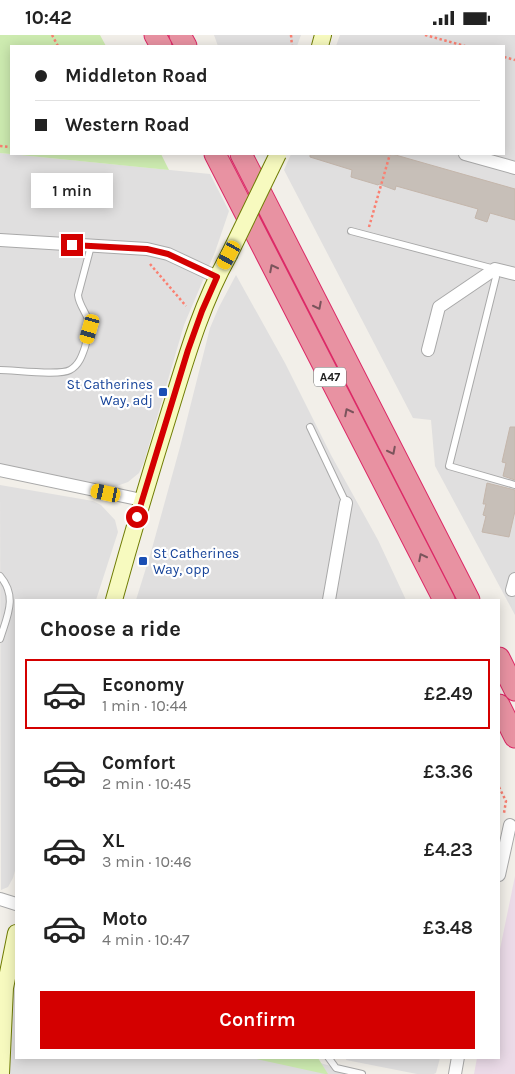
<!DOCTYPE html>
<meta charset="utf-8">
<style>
body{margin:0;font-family:Karla,sans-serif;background:#f6f6f6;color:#222;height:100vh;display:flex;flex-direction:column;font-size:19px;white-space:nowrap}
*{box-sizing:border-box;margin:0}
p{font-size:16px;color:#767676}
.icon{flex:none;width:28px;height:28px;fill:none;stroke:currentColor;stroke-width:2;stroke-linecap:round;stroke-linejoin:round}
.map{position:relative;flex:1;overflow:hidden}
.details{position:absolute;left:15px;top:564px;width:485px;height:460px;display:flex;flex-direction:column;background:#fff;border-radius:0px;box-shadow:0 2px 12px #0003}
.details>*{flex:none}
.banner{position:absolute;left:10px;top:10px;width:495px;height:110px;border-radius:0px;box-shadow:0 2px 12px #0003;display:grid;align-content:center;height:110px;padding:0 25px;background:#fff}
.end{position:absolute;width:22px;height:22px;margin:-11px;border:6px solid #d40000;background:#fff;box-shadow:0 0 0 2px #fff}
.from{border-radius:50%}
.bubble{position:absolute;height:35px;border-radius:0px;background:#fff;box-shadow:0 2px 12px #0003;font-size:16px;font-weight:600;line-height:35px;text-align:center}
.car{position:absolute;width:15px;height:30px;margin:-15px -8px;border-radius:6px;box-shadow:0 0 4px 1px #0007;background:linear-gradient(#f5c518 24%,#345 0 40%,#f5c518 0 76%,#345 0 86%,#f5c518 0)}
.banner b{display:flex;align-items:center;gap:18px;height:48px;font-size:19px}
.banner b+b{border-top:1px solid #e0e0e0}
.banner i{width:12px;height:12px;background:#222}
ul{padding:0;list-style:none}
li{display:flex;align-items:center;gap:15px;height:70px;margin:0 10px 8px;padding:0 15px;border:2px solid transparent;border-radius:0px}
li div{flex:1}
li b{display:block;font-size:19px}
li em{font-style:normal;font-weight:600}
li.selected{border-color:#d40000}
li>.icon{width:45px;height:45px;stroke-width:1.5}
h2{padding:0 25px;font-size:22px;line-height:60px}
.primary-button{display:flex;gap:10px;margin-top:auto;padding:10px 25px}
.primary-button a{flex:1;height:58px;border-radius:0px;background:#d40000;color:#fff;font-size:20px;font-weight:600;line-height:58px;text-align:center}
.status{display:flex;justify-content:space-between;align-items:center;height:35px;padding:0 25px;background:#fff;direction:ltr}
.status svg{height:14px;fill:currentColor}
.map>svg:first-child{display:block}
.residential{fill:#e0dfdf}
.industrial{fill:#ebdbe8}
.grass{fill:#cdebb0}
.building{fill:#c7bfb8;stroke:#c4b6ab}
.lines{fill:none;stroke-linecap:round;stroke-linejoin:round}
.lane-casing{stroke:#a9a9a9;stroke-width:8}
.street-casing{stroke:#a9a9a9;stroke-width:14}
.secondary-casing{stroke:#707d05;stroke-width:18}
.highway-casing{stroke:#dc2a67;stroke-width:23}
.path{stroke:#fa8072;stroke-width:2.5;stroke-dasharray:2.5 2.5;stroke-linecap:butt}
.lane{stroke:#fff;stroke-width:6}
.street{stroke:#fff;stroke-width:12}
.secondary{stroke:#f7fabf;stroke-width:16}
.highway{stroke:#e892a2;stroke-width:21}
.secondary-bridge-casing{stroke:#707d05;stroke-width:18;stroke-linecap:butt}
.secondary-bridge{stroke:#f7fabf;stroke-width:16}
.oneway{stroke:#7b545c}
.route{stroke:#d40000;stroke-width:6}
.transit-dot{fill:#1a4fb4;stroke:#fff;stroke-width:2}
.labels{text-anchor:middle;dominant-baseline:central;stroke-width:4.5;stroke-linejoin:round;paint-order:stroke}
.shield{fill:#fff;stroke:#646464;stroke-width:1}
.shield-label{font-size:12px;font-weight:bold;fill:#222}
.transit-label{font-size:14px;fill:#164399;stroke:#fff;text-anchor:end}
</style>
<div class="status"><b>10:42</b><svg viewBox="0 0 49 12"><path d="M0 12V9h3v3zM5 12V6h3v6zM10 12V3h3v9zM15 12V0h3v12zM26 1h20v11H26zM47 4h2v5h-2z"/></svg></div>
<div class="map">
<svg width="515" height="1039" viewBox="0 0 515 1039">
<rect width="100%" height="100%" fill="#f2efe9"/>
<!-- residential -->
<path class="residential" d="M214,0h87l-4,11h-79z
M340,0h175v580l-80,-149 -4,-46 -18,-2 -129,-248 7,-16h213v-108h-168z
M0,118l210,21 19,37 -14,41 -31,73 -40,137 -5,11 -11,9 -14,5h-9l-105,-23z
M236,240l49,88 46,92 47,85 28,60h-270l15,-48 29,-105 30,-119 9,-21z
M0,450l93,16 8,4 14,15 3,12 -22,68h-80v267l-3,11 -5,9 -7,3z
M0,947l16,4v71l284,1 63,16h-363z
M347,1022h93v1l-4,15 -2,1h-17l-71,-14z"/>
<!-- industrial -->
<path class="industrial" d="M515,841v198h-41l3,-16 22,-1v-103z"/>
<!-- grass -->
<path class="grass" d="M0,0h100l6,11h-95v108h150l8,16 -169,-17z
M252,1023h66l10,16h-3z"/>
<!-- building -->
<path class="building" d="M310,119h82l123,35v31l-25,-7 -3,9 -12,-4 3,-9 -82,-23 -1,4 -16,-6 -1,1 -27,-8 1,-7 -42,-13z
M510,392h5v53l-12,-4 3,-13 -4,-1z
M487,448l28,7v21l-6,26 -27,-5 4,-16 -3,-1 3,-11h-3z"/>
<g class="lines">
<defs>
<path id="lane" d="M351,196l144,38 1,8 -47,189 66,19
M0,335c14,0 60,6 70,0 9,-5 12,-14 15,-23 1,-6 5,-13 5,-19 0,-12 -11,-21 -12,-33l13,-49
M310,392l36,76
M0,541c18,21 7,40 0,63
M328,1022l8,11 26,6"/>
<path id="street" d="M465,119l50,14
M0,205l147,9 21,5 49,23
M428,315l11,-43 56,-38 20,5
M0,435l142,30
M512,555l3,-11
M329,565l17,-97
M499,840l11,-50
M0,864l16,5
M455,1039l3,-17"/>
<path id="secondary" d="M320,11l3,-11
M114,565c18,-65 37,-129 57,-193 16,-52 31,-104 58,-152
M1,1039l4,-86 11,-55"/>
<path id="highway" d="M155,0l6,11
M180,0l6,11
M215,119l229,446
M241,119l228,446
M499,623l16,32
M499,670l16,32"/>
</defs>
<!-- lane casing -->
<use href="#lane" class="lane-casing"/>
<!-- street casing -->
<use href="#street" class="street-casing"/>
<!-- secondary casing -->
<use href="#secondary" class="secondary-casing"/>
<!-- highway casing -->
<use href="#highway" class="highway-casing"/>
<!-- path -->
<path class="path" d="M52,0l6,11
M291,0l1,11
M425,0l40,11
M504,22l11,3
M0,111l11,1
M369,192l21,-73
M150,229l36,42
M499,752l7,14 -2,12"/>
<!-- lane -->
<use href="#lane" class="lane"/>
<!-- street -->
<use href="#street" class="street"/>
<!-- secondary -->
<use href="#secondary" class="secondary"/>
<!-- highway -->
<use href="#highway" class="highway"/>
<defs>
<path id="secondary-bridge" d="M229,220l49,-101"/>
</defs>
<!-- secondary-bridge casing -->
<use href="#secondary-bridge" class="secondary-bridge-casing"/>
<!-- secondary-bridge -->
<use href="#secondary-bridge" class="secondary-bridge"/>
</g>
<!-- one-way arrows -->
<defs><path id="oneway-chevron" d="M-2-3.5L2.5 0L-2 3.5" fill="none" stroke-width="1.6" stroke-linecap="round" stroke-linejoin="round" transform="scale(1.25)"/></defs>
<g class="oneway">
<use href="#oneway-chevron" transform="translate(273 233) rotate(-117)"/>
<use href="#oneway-chevron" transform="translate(318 271) rotate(63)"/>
<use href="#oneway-chevron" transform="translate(348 377) rotate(-117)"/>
<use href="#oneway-chevron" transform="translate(392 416) rotate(63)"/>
<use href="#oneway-chevron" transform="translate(422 522) rotate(-117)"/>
</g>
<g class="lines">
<!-- route -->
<path class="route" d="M72,210l75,4 21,5 49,23 -15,34 -14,39 -51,167"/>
</g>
<!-- markers -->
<g class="transit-dot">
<rect x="158" y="352" width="10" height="10" rx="2.5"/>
<rect x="138" y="521" width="10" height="10" rx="2.5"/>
</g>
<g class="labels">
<!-- shield labels -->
<rect class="shield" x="314" y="332.5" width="32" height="19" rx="4"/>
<g class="shield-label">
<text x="330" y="342">A47</text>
</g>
<!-- transit labels -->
<g class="transit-label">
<text x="153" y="349">St Catherines<tspan x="153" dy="16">Way, adj</tspan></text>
<text x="153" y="518" text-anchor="start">St Catherines<tspan x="153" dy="16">Way, opp</tspan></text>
</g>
</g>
</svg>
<i class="end from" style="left:137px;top:482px"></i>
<i class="end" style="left:72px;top:210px"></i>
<div class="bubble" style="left:31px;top:138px;width:82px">1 min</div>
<i class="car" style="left:229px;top:220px;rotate:209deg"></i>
<i class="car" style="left:90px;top:294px;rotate:196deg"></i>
<i class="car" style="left:106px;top:458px;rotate:282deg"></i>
<div class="banner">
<b><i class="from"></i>Middleton Road</b>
<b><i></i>Western Road</b>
</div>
<section class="details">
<h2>Choose a ride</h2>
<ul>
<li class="selected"><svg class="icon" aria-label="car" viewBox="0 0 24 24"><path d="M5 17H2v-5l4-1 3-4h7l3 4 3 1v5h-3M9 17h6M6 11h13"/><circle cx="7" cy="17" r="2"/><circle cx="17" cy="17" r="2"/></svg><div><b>Economy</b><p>1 min · 10:44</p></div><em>£2.49</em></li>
<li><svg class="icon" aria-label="car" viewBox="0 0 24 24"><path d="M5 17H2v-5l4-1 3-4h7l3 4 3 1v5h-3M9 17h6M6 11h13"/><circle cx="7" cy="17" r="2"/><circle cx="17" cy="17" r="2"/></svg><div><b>Comfort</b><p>2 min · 10:45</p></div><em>£3.36</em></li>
<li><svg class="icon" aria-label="car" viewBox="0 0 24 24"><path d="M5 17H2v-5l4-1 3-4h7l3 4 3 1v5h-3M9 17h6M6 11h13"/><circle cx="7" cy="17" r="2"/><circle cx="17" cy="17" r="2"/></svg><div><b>XL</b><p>3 min · 10:46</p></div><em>£4.23</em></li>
<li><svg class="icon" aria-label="car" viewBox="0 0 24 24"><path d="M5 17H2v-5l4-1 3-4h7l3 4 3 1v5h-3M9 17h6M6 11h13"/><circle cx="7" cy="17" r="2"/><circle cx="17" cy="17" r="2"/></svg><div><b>Moto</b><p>4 min · 10:47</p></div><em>£3.48</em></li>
</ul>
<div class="primary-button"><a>Confirm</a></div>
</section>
</div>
